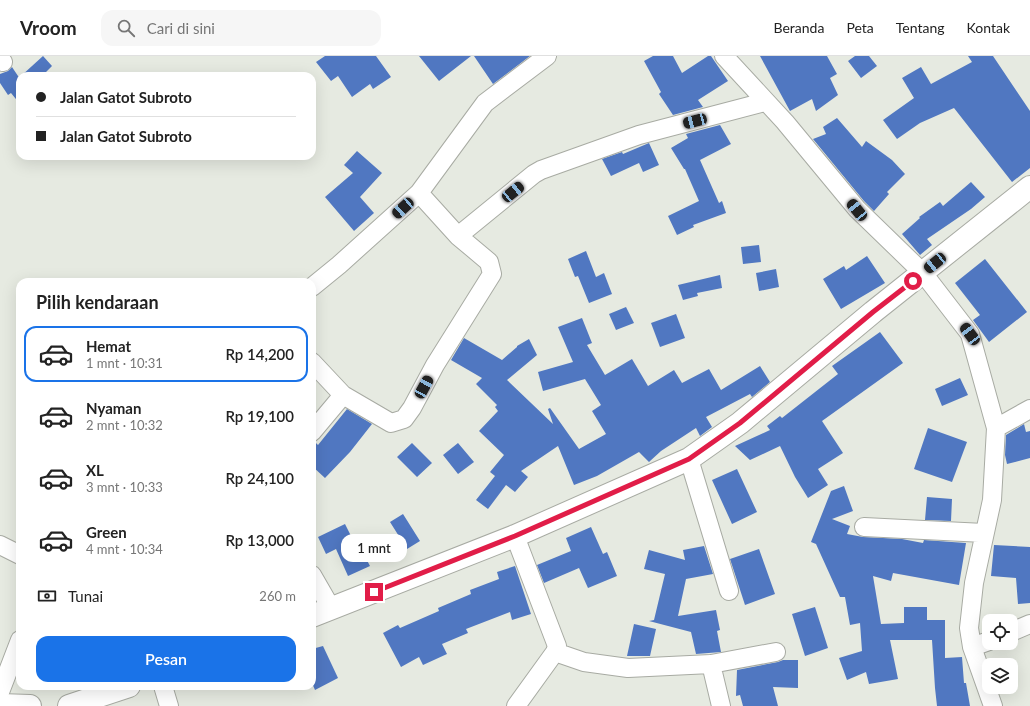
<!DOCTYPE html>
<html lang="id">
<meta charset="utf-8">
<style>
body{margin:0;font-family:Lato,sans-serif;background:#f6f6f6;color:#222;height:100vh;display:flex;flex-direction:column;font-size:15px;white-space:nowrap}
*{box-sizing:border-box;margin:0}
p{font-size:13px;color:#767676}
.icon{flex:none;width:22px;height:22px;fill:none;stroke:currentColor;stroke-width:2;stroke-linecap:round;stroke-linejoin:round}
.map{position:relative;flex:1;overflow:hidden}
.sheet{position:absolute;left:16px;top:222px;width:300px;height:412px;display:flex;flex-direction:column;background:#fff;border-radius:12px;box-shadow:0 4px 16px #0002}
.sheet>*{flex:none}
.guide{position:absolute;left:16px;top:16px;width:300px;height:88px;border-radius:12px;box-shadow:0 4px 16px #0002;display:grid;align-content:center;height:88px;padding:0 20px;background:#fff}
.controls{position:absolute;left:982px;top:558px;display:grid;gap:8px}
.controls a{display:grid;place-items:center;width:36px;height:36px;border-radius:8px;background:#fff;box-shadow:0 4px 16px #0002;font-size:20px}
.end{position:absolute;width:18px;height:18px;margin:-9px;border:5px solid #e11d48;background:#fff;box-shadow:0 0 0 2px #fff}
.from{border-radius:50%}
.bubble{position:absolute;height:28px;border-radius:12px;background:#fff;box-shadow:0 4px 16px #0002;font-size:13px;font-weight:600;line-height:28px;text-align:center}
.car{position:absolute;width:12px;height:24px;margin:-12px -6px;border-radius:5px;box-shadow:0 0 3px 1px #0007;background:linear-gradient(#222 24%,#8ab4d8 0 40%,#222 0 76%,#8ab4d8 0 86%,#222 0)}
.guide b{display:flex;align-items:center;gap:14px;height:38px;font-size:15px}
.guide b+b{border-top:1px solid #e0e0e0}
.guide i{width:10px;height:10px;background:#222}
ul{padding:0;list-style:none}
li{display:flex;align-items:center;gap:12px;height:56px;margin:0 8px 6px;padding:0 12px;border:2px solid transparent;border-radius:12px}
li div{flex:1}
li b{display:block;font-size:15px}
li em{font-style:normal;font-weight:600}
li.on{border-color:#1a73e8}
li>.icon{width:36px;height:36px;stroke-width:1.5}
h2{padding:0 20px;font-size:18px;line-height:48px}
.pay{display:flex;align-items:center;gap:10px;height:44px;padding:0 20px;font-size:15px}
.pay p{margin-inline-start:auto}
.primary-button{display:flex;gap:8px;margin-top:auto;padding:8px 20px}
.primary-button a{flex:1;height:46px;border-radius:12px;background:#1a73e8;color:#fff;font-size:16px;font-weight:600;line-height:46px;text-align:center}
header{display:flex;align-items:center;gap:24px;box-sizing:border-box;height:56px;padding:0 20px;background:#fff;border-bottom:1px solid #e0e0e0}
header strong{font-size:19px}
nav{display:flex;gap:22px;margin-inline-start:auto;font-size:14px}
.search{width:280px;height:36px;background:#f6f6f6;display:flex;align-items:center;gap:10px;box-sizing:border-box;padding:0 14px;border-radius:12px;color:#767676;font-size:15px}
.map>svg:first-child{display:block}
.building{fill:#5077c1}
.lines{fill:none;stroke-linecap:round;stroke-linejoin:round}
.street-casing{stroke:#a8aba3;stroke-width:20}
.secondary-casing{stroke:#a8aba3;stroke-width:24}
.street{stroke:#fff;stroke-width:18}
.secondary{stroke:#fff;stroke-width:22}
.route{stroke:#e11d48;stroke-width:5}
</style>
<header>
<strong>Vroom</strong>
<div class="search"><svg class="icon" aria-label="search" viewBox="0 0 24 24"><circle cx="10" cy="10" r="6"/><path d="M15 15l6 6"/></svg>Cari di sini</div>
<nav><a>Beranda</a><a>Peta</a><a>Tentang</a><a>Kontak</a></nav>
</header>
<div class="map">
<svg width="1030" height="650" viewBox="0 0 1030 650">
<rect width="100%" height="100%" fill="#e6eae1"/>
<!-- building -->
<path class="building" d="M43,0l9,10 -10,10h-21z
M325,0h51l15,21 -18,12 -3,-5 -18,13 -14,-21 -7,5 -15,-19z
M419,0h52l-32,25z
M474,0h56l-37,28z
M653,0h20l9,17 26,-17h3l17,25 -30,19 5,7 -30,8 -14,-21 2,-2 -17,-31z
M760,0h67l10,18 -7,4 8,17 -22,16 -4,-12 -22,12z
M855,0h14l8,10 -16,12 -13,-17z
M968,0h25l37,55v57l-18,14 -58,-74 -34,15 -23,16 -14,-19 31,-22 -12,-20 19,-11 10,17 41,-22z
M12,11l8,12v25l-9,-11 -3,2 -8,-12v-9l8,-3z
M837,62l25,29 4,-6 26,19 13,14 -18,18 2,2 -15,17 -10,-10 -51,-62 13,-5 -3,-7z
M720,69l11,19 -31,16 19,43 3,-2 4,12 -33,12 1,2 -17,8 -9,-19 31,-15 -14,-32h-1l-13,-21 17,-10 -2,-4z
M649,87l10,22 -16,7 -4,-9 -28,13 -9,-17 20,-7 1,2z
M357,95l25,22 -22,24 14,16 -20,18 -29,-34 28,-24 -9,-8z
M971,126l14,15 -14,12 -44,30 5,6 -12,10 -18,-21 18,-16 -1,-1 21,-15 3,4z
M759,189l2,17 -18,2 -2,-17z
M586,195l10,26 8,-4 8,21 -23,9 -11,-27 -3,1 -7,-18z
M867,200l18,27 -44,26 -18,-30 21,-13 2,4z
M985,203l42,53 -38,30 -16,-22 7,-5 -25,-32z
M776,213l3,18 -20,4 -3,-18z
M720,219l2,13 -25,5 1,3 -15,4 -5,-15z
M626,251l8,16 -18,7 -7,-16z
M676,258l9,24 -25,9 -9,-24z
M582,262l10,25 -5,2 18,30 27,-16 16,27 26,-16 8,13 27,-14 12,21 39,-24 10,16 -18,15 -2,-3 -44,23 6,10 -12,9 -4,-8 -35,23 -12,11 -10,-10 -42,24 -23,9 -16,-39 -37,25 7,6 -13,15 -9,-7 -18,24 -12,-9 19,-24 -5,-4 14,-17 -25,-24 19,-20 -3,-4 2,-2 -21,-21 6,-6 -31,-18 13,-22 38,22 15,-13v-1l12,-7 8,16 -30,25 46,44 -5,-15 2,-1 29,41 27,-15 -14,-23 9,-6 -16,-26 -42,12 -5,-19 35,-10 -15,-35z
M880,276l23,31 -81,58 21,32 -25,16 10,16 -20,13 -13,-21 -15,-31 -30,14 -15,-14 35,-16 -3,-4 13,-10 2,2 56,-44 -6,-8z
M960,322l8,17 -26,11 -7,-17z
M347,353l25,15 -22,28 -25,26 -13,-12v-24h3l3,3z
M1024,368l2,8 4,-1v27l-23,6 -2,-9 1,-20z
M928,372l39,14 -15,40 -38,-13z
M412,387l20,20 -15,14 -20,-20z
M458,387l16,19 -16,12 -15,-19z
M737,413l20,43 -25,12 -20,-44z
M844,430l9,25 -21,8 18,7 -3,8 16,3 39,2 21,4 1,-3 42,3 -7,42 -66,-12 -2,8 -18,-5 8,48 23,-1v-16h23v13h18v38l17,-1 2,26h2l4,23h-33l-2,-18 -3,-48h-42l8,39 -29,5 -3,-12 -19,8 -8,-22 23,-7 -2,-28 -10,2 -5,-28h-5l-24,-53 -5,-2 20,-51z
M927,441l25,2 -1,22 -26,-1z
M403,458l17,27 -13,8 -17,-27z
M345,468l13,26 3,-1 9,17 -22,10 -12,-27 -10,5 -8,-17z
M591,471l12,27 4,-2 10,24 -29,12 -9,-20 -35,15 -7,-18 34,-14 -5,-13z
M994,489l36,2v56l-12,1 -2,-26 -25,-2z
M704,490l9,28 -27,5 -8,37 38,-6 4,20 -3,1 4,21 -25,2 -5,-22 -42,-11 5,-1 11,-46 -21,-5 5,-19 36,10 -2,-10z
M759,493l16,45 -30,11 -15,-46z
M515,510l16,48 -19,6 -2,-8 -44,17 2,4 -26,11 5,10 -24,11 -4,-8 -18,10 -18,-34 15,-8 2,3 39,-17 -1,-3 33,-14 -1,-4 29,-11 -2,-7z
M815,551l13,41 -23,8 -13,-42z
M634,568l22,5 -6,27h-23z
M323,590l15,32 -23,12 -3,-7v-34z
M783,604h15v28l-25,-1 5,19h-35l-3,-11 -4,1 1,-26 41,-8z"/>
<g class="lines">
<defs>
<path id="street" d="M724,0l61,66 72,87 66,64 47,61 26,94 -4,72 -18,83 -5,45 3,19 21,59
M0,4l3,2
M458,180l76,-62 7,-4 98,-35 126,-33
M312,231l27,-22 80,-72 66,-90 62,-47
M312,306l31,33 48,28 13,-4 8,-11 23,-43 57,-91 -3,-12 -31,-26 -39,-43
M996,372l34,-19
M312,376l31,-37
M689,403l40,132
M864,471l120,6
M515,480l42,110 -2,6 -39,54
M0,489l20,10
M312,519l19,33
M1011,576l19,-8
M972,591l17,-6
M555,596l29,10 44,6 83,-4 65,-12
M711,608l10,42
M163,630l6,20
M0,636l20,-52"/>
<path id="secondary" d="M312,560l203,-80 174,-77 51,-36 133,-111 157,-125
M0,649l30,1
M69,650l60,-20"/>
</defs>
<!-- street casing -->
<use href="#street" class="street-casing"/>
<!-- secondary casing -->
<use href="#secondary" class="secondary-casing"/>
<!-- street -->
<use href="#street" class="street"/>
<!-- secondary -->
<use href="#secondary" class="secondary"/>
</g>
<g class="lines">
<!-- route -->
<path class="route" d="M374,536l141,-56 174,-77 51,-36 133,-111 40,-31"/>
</g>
</svg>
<div class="controls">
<a><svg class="icon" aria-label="locate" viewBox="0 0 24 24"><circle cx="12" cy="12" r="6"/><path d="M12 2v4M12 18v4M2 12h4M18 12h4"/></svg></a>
<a><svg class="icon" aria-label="layers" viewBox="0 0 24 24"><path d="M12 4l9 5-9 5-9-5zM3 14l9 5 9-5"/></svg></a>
</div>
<i class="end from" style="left:913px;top:225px"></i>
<i class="end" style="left:374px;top:536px"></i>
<div class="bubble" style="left:341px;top:478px;width:66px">1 mnt</div>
<i class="car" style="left:695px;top:65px;rotate:255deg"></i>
<i class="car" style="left:513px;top:136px;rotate:51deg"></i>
<i class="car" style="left:403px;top:152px;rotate:228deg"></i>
<i class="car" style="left:857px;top:154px;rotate:321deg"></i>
<i class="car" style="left:935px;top:207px;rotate:231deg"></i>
<i class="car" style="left:970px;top:278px;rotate:323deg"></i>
<i class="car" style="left:424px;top:331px;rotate:29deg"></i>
<div class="guide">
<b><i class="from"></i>Jalan Gatot Subroto</b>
<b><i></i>Jalan Gatot Subroto</b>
</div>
<section class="sheet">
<h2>Pilih kendaraan</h2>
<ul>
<li class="on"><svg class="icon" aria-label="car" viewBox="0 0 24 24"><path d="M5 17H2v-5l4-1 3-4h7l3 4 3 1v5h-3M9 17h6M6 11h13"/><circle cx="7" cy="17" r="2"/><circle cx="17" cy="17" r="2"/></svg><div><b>Hemat</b><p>1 mnt · 10:31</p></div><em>Rp 14,200</em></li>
<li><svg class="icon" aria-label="car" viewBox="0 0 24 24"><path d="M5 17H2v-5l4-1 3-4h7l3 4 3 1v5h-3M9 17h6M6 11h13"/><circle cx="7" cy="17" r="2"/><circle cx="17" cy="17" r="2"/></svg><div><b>Nyaman</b><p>2 mnt · 10:32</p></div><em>Rp 19,100</em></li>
<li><svg class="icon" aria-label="car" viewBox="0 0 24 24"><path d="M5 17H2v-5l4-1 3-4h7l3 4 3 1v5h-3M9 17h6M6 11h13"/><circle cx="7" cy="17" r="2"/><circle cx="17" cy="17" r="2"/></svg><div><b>XL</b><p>3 mnt · 10:33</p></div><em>Rp 24,100</em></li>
<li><svg class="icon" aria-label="car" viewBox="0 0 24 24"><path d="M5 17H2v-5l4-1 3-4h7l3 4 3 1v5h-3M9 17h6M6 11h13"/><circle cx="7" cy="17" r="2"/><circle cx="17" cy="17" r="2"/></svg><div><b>Green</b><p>4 mnt · 10:34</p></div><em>Rp 13,000</em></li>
</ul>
<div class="pay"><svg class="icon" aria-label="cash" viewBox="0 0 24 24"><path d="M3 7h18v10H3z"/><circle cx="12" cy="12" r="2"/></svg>Tunai<p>260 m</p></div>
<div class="primary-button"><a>Pesan</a></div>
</section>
</div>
